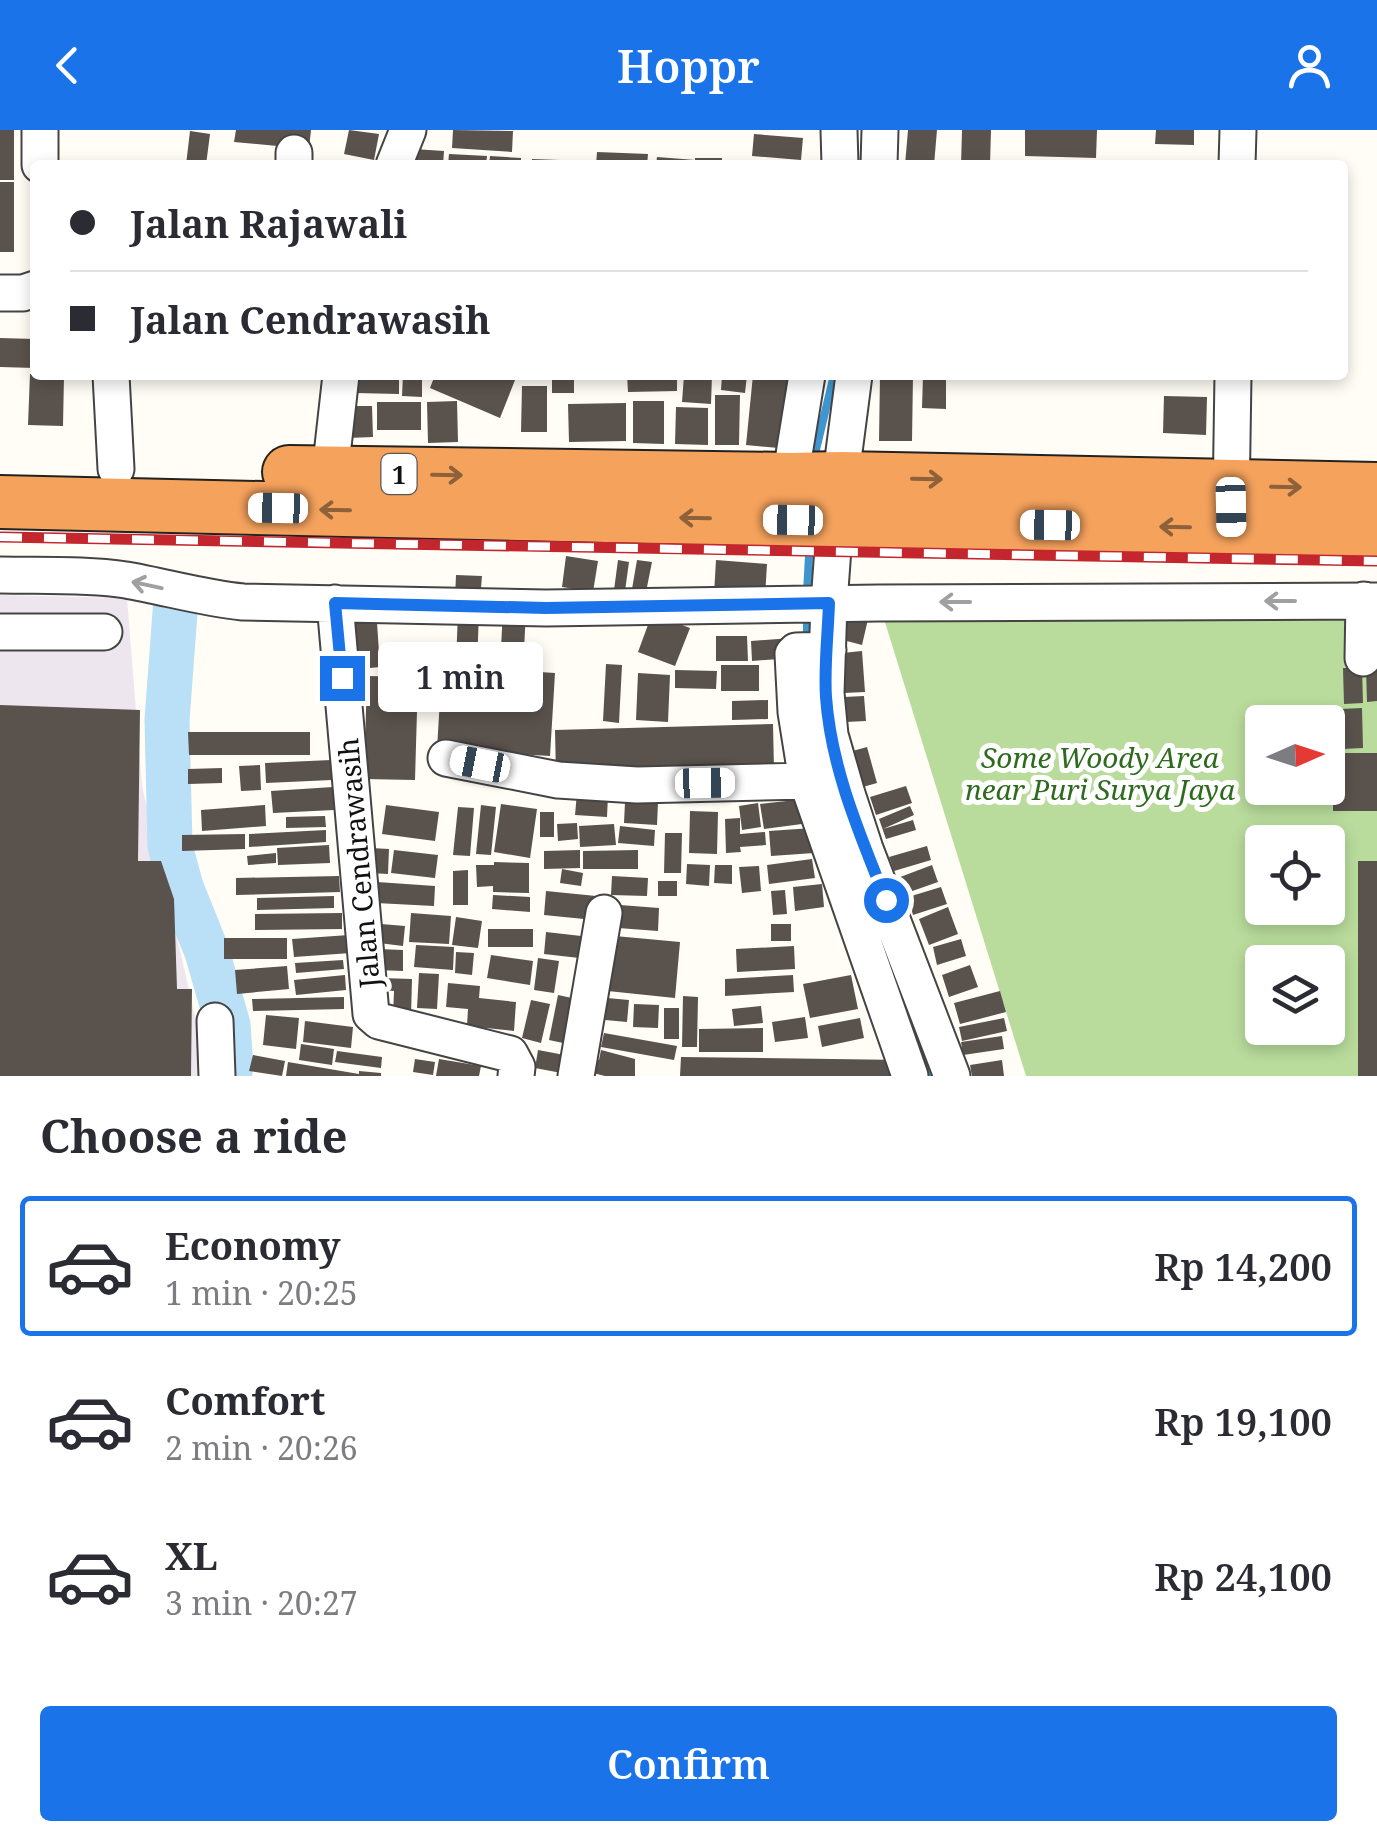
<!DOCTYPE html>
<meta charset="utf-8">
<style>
body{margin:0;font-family:"Noto Serif",serif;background:#f2f2f3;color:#2b2b33;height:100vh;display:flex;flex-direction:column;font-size:38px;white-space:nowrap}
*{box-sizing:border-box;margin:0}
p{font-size:32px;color:#7c7c81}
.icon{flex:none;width:55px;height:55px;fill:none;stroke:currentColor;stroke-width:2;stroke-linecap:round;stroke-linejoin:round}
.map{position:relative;height:946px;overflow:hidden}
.drawer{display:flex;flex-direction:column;background:#fff;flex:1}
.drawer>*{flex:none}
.hud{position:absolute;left:30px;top:30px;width:1318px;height:220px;border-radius:10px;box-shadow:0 5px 15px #0003;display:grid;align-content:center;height:220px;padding:0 40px;background:#fff}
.needle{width:65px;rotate:87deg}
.tools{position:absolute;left:1245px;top:575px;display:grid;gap:20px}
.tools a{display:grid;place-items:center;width:100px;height:100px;border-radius:10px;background:#fff;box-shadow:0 5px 15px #0003;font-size:50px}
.end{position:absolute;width:45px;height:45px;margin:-22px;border:12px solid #1a73e8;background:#fff;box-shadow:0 0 0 5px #fff}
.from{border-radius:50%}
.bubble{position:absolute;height:70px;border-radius:10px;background:#fff;box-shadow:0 5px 15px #0003;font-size:32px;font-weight:600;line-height:70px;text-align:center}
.car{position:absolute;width:30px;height:60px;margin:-30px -15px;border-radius:12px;box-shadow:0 0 8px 2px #0007;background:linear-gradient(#fff 24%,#345 0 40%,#fff 0 76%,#345 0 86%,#fff 0)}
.hud b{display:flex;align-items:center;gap:35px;height:95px;font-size:38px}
.hud b+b{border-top:2px solid #e1e1e2}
.hud i{width:25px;height:25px;background:#2b2b33}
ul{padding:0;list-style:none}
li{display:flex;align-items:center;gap:30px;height:140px;margin:0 20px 15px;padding:0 20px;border:5px solid transparent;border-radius:10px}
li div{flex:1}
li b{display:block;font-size:38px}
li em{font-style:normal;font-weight:600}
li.on{border-color:#1a73e8}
li>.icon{width:90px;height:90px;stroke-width:1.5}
h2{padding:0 40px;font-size:45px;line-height:120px}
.cta{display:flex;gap:20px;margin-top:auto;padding:20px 40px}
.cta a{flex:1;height:115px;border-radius:10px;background:#1a73e8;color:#fff;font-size:40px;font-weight:600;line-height:115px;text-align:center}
header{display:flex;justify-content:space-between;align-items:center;height:130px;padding:0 40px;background:#1a73e8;color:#fff;font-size:45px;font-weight:600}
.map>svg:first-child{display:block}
.industrial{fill:#eee6ef}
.forest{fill:#b9dc9c;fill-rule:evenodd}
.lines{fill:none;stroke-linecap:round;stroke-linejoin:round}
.stream{stroke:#3f96cf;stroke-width:8}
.river{stroke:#b9e0f7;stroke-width:45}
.building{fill:#5a524d}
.minor-casing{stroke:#444;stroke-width:39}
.highway-casing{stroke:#222;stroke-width:56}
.minor{stroke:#fff;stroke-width:35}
.highway{stroke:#f5a25d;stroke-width:52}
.rail-casing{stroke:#c4262e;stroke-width:11}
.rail{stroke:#fff;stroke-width:8;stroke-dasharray:22;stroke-linecap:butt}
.oneway{stroke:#8e613b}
.oneway2{stroke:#a0a0a0}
.route{stroke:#1a73e8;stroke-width:12}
.labels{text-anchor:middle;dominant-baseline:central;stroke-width:10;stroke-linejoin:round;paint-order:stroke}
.shield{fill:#fff;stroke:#585858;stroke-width:2.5}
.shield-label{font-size:25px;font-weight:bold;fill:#111}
.park-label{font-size:28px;font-style:italic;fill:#2f6b1f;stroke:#fff}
.street-label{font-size:28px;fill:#111;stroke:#fff}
</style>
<header><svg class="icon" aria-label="back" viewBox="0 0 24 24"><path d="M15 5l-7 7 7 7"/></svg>Hoppr<svg class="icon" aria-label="person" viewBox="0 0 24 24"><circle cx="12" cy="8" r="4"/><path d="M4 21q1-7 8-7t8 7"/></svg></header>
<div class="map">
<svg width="1377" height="946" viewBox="0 0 1377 946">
<rect width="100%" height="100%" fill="#fffdf5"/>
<!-- industrial -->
<path class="industrial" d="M0,465l127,3 15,188 60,260 1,30h-203z"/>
<!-- forest -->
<path class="forest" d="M879,473l498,8v465h-351zM1262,592h66v66h-66zM1262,712h66v66h-66zM1262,832h66v66h-66z"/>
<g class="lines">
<!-- stream -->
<path class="stream" d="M814,328l20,-83
M807,463l3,-56
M807,513v-31
M880,805l51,141"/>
<!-- river -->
<path class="river" d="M176,469l-9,121 3,126 11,41 26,65 21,73 3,42"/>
</g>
<!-- building -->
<path class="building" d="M0,0h14v50h-14z
M236,0h75l-2,19 -75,-7z
M349,0l30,4 -5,26 -30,-6z
M453,0l60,1 -1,21 -60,-4z
M908,0h29l-3,35h-29z
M962,0h29l-1,35h-29z
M1025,0h72l-1,28 -71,-2z
M1156,0h38v15l-39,-1z
M190,1l20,3 -4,31h-20z
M754,4l49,4 -2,22 -49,-4z
M414,19l30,2 -1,14h-30z
M597,22l51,2 -1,11h-51z
M449,24l38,2 -1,9h-38z
M490,26l31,2v7h-32z
M657,27l38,3v-2h27v7h-66z
M532,29l56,2v4h-56z
M0,52h14v70h-14z
M0,208l35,1v29l-35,-1z
M30,244l34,1 -1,51 -35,-1z
M356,245h43v19l-43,-1z
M403,245h19v22l-20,-1z
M435,245h82l-17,43 -70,-30z
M552,245h22v18h-22z
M627,245h50v16l-49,1z
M684,245h28l-1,29 -29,-2z
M722,245h25l-2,18 -24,-3z
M753,245h44l-7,74 -44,-4z
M880,245h33l-1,66h-33z
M923,245h23v34l-24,-1z
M522,256h25v46h-26z
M715,265h25l-1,50h-24z
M1164,266l43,1 -1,38 -43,-2z
M457,271l1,41 -30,1 -1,-41z
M633,271h31v43l-31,-1z
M377,272h44v28h-44z
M626,273v38l-57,1 -1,-38z
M348,276h24l1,31 -25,1z
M676,277l32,1v37l-33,-1z
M566,426l32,5 -5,31 -31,-5z
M618,430l11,2 -4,29 -11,-1z
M637,430l15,2 -6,30 -14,-3z
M716,430l51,4 -2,33 -51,-3z
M456,445l26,1 -2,24 -25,-2z
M376,478l4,59 -30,3 -5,-59z
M503,480l23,1 -3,58 -23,-2z
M850,480l19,5 -7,30 -19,-5z
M458,481l21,1 -2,53 -21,-1z
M652,484l38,14 -15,38 -37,-14z
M716,506h31l1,25h-32z
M791,508l1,20 -40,3 -1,-20z
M862,521l3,41 -21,1 -2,-40z
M606,534l16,1 -3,58 -16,-2z
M721,535h38v26h-38z
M442,536l113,7 -5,83 -113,-7z
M1343,538h19l1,35 -19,1z
M1366,538h11v33l-10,1z
M675,540l42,1 -1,18 -41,-1z
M638,543l32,2 -2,47 -32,-2z
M367,546l51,1 -3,103 -51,-1z
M864,566l2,25 -20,1 -2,-25z
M768,570v19l-36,1v-19z
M0,575l140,5 -2,151h23l13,38 3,90h15l-1,87h-191z
M1362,578l1,40 -21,1 -2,-40z
M773,594l1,46 -218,6 -1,-46z
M188,602h122v23h-121z
M867,617l10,36 -18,5 -10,-36z
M1333,623h44v58h-44z
M331,630l1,20 -66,3 -1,-20z
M260,635l1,25 -20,1 -2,-25z
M222,638v15l-34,1v-15z
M906,656l6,17 -36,12 -6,-18z
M333,657l1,23 -61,3 -2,-22z
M577,663l31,2 -1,22 -32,-2z
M813,668l4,24 -53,7 -4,-25z
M625,672l33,1 -1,22 -33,-2z
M758,673l3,24 -19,3 -3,-24z
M501,674l36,5 -7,49 -36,-6z
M265,675l1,21 -64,5 -1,-21z
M386,675l53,7 -4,29 -53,-7z
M481,675l15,2 -5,48 -15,-1z
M910,676l4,9 -31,14 30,-9 3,10 -30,9 -7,-20z
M458,677l16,1 -4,48 -17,-1z
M690,681l28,1 -1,42 -28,-1z
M540,682h14v25h-14z
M325,686l1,11 -40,1v-11z
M740,688v16l25,-2 1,13 -26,2 1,5 -15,1 -1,-34z
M577,693l1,16 -20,2 -1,-17z
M614,694l2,21 -36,2 -1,-21z
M620,696l35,4 -1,16 -36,-3z
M812,698l2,25 -43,3 -2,-25z
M326,700v12l-77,5v-13z
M665,703h17l-1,40h-17z
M245,704v15l-63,2v-16z
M329,715l1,18 -52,2 -1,-17z
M927,716l4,14 -37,11 -5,-14z
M371,718l18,1 -1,25 -18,-1z
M394,720l44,5 -3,23 -44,-5z
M580,720v18l-36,1v-18z
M638,720v19h-55v-18z
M276,723v10l-28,2 -1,-9z
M812,729l3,19 -46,6 -2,-19z
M1358,731h19v215h-19z
M494,732l35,1v30l-36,-1v-6l-16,1 -1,-22h18z
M687,734l23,1 -1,21 -23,-2z
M715,735h17v19l-18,-1z
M932,735l6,17 -37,13 -6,-16z
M759,736l2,25 -19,2 -3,-26z
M562,739l21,4 -2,13 -21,-3z
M468,740v35h-15v-34z
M339,746l1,16 -104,3v-17z
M612,746l36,2 -1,18 -36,-1z
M658,751h19v15h-19z
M377,752l58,4 -1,20 -58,-3z
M822,754l2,23 -29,4 -2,-24z
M941,757l6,17 -34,11 -5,-18z
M785,760l2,24 -14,1 -2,-24z
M546,761l50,5 -2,24 -50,-5z
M493,765l37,2v15l-38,-3z
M334,766v12l-77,2v-12z
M620,775l39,3 -1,23 -40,-3z
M948,777l10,27 -29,11 -10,-26z
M342,783v16l-87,1v-16z
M411,783l40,3 -2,28 -40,-2z
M456,787l26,4 -4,27 -26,-3z
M381,794l24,2 -2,20 -24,-3z
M771,794h20v17h-20z
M488,799h45v18h-45z
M546,802l44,5 -2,22 -44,-5z
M349,805l2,18 -57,4 -2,-18z
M604,805l76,7 -5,56 -77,-8z
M224,808h63v21h-63z
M961,809l5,17 -29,9 -4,-18z
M416,815l38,2 -1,23 -39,-3z
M794,816l1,23 -58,3 -1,-23z
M378,819l25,1v21l-26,-1z
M456,822l18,1 -2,22 -17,-2z
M491,825l42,6 -3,24 -43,-7z
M538,828l21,3 -5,32 -20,-3z
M343,830l1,9 -48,4 -1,-10z
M970,835l8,22 -29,10 -7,-22z
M287,836l2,23 -52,5 -2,-24z
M419,843l20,1 -2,35 -20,-1z
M345,845l1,15 -50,5 -2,-15z
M793,845l1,17 -69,4v-17z
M851,845l7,34 -48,9 -7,-34z
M381,848l31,1 -1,37 -18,-1 1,-24 -13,-1z
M448,853l32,3 -1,12 37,4 -2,29 -47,-5 1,-17 -22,-2z
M1000,861l6,21 -46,12 -6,-21z
M558,865l28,6 -9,45 -28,-6z
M683,866l15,1 -1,50h-15z
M344,867v12l-91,2 -1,-12z
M607,868l22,2 -2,22 -22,-2z
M531,870l19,4 -9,39 -19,-5z
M634,874l25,1 -1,23 -25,-1z
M761,876l2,17 -29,3 -2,-17z
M664,878h15v31h-15z
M266,885l33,3 -3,31 -33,-4z
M805,887l3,21 -33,4 -3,-20z
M860,888l4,20 -42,9 -4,-21z
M1004,888l3,13 -45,10 -3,-14z
M305,891l48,6 -2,21 -48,-6z
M763,898v24h-64v-23z
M604,903l73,13 -3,14 -73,-13z
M1002,906l2,13 -41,6 -2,-13z
M301,914l33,5 -2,16 -33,-5z
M538,920l37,7 -3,18 -37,-7z
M601,920l34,9v17h-30l-20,-5 4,-14 10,3z
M337,921l45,6 -1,11 -46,-6z
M253,925l32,6 -3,15 -33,-5z
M681,927l222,3v16h-223z
M415,929l20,3 -2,13 -20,-3z
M439,929l42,7 -2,10h-43z
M1002,930l2,16h-32l-2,-11z
M288,932l71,12v-3l22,2v3h-95z"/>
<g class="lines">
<defs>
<path id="minor" d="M839,0l1,35
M294,23v12
M40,35v-35
M394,35l14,-35
M879,35l1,-35
M1237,35l1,-35
M0,163h23l12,-4
M111,245l5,94
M854,245l-19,146 -6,82 -3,90 4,42 17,59 18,55 87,227
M330,343l11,-98
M790,349l17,-104
M1231,374l2,-129
M0,445c42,1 85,-1 126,5 40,7 77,18 117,22l303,6 333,-5 498,-2
M335,473l36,411 8,7 131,33 7,13 -1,9
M0,502h104
M828,520l-32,1 -3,3 3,58 11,69 103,295
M1363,528l1,-58
M446,628l112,22 79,5 170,-4 21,-12
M215,891l2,55
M576,946l28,-163"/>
<path id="highway" d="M289,342l501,7 52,-1 535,11
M0,372l822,19 555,10"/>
</defs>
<!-- minor casing -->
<use href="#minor" class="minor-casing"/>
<!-- highway casing -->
<use href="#highway" class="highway-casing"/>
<!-- minor -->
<use href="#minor" class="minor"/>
<!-- highway -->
<use href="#highway" class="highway"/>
<defs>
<path id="rail" d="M0,407l1377,24"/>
</defs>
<!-- rail casing -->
<use href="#rail" class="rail-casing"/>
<!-- rail -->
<use href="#rail" class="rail"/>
</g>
<!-- one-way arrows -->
<defs><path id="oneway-shaft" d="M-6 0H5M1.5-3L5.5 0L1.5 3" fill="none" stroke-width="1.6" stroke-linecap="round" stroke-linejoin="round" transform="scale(2.5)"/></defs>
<g class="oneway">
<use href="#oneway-shaft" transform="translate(447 345) rotate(1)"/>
<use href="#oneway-shaft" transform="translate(927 349) rotate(1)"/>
<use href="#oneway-shaft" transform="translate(1286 357) rotate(1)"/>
<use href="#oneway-shaft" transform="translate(335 380) rotate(-179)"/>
<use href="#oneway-shaft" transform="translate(695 388) rotate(-179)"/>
<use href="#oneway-shaft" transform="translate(1175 397) rotate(-179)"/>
</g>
<g class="oneway2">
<use href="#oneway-shaft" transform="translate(147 455) rotate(-168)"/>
<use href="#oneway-shaft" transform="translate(1280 471) rotate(180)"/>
<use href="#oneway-shaft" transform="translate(955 472) rotate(180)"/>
</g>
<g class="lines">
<!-- route -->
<path class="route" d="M342,548l-7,-75 211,5 283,-5c-1,31 -5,64 -3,94 5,71 34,138 60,203"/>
</g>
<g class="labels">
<!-- shield labels -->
<rect class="shield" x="381.5" y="324" width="35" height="40" rx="8"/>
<g class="shield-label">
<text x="399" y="344">1</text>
</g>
<!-- park labels -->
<g class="park-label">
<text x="1100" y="627">Some Woody Area<tspan x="1100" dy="32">near Puri Surya Jaya</tspan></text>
</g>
<!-- street labels -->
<g class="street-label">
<text transform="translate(358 733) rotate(-95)">Jalan Cendrawasih</text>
</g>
</g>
</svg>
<div class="tools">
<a><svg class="needle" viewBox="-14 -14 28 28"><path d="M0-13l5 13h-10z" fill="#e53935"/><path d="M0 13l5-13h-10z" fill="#7c7c81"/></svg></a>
<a><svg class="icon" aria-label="locate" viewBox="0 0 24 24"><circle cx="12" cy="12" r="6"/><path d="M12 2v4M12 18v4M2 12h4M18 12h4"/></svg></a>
<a><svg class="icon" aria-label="layers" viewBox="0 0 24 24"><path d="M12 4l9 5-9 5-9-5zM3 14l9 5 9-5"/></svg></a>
</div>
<i class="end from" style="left:886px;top:770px"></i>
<i class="end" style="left:342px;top:548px"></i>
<div class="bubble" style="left:378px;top:512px;width:165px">1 min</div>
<i class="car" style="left:1231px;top:377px;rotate:179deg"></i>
<i class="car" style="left:278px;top:378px;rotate:271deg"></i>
<i class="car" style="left:793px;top:390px;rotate:271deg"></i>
<i class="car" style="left:1050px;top:395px;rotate:271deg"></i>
<i class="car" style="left:480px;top:634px;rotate:281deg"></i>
<i class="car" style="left:705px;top:653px;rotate:89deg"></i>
<div class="hud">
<b><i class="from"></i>Jalan Rajawali</b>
<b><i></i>Jalan Cendrawasih</b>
</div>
</div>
<section class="drawer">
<h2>Choose a ride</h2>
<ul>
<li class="on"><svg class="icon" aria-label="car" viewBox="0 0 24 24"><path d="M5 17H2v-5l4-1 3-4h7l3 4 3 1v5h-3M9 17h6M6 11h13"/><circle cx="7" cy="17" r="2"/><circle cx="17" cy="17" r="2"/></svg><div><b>Economy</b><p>1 min · 20:25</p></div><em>Rp 14,200</em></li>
<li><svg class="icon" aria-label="car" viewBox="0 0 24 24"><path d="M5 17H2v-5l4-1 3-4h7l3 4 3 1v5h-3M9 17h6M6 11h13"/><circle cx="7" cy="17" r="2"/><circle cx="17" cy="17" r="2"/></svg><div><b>Comfort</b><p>2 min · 20:26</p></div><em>Rp 19,100</em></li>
<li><svg class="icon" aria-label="car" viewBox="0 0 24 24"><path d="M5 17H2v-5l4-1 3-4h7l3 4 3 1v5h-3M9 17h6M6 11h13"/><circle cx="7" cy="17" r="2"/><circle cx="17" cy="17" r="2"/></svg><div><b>XL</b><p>3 min · 20:27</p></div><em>Rp 24,100</em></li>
</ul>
<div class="cta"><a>Confirm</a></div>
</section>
